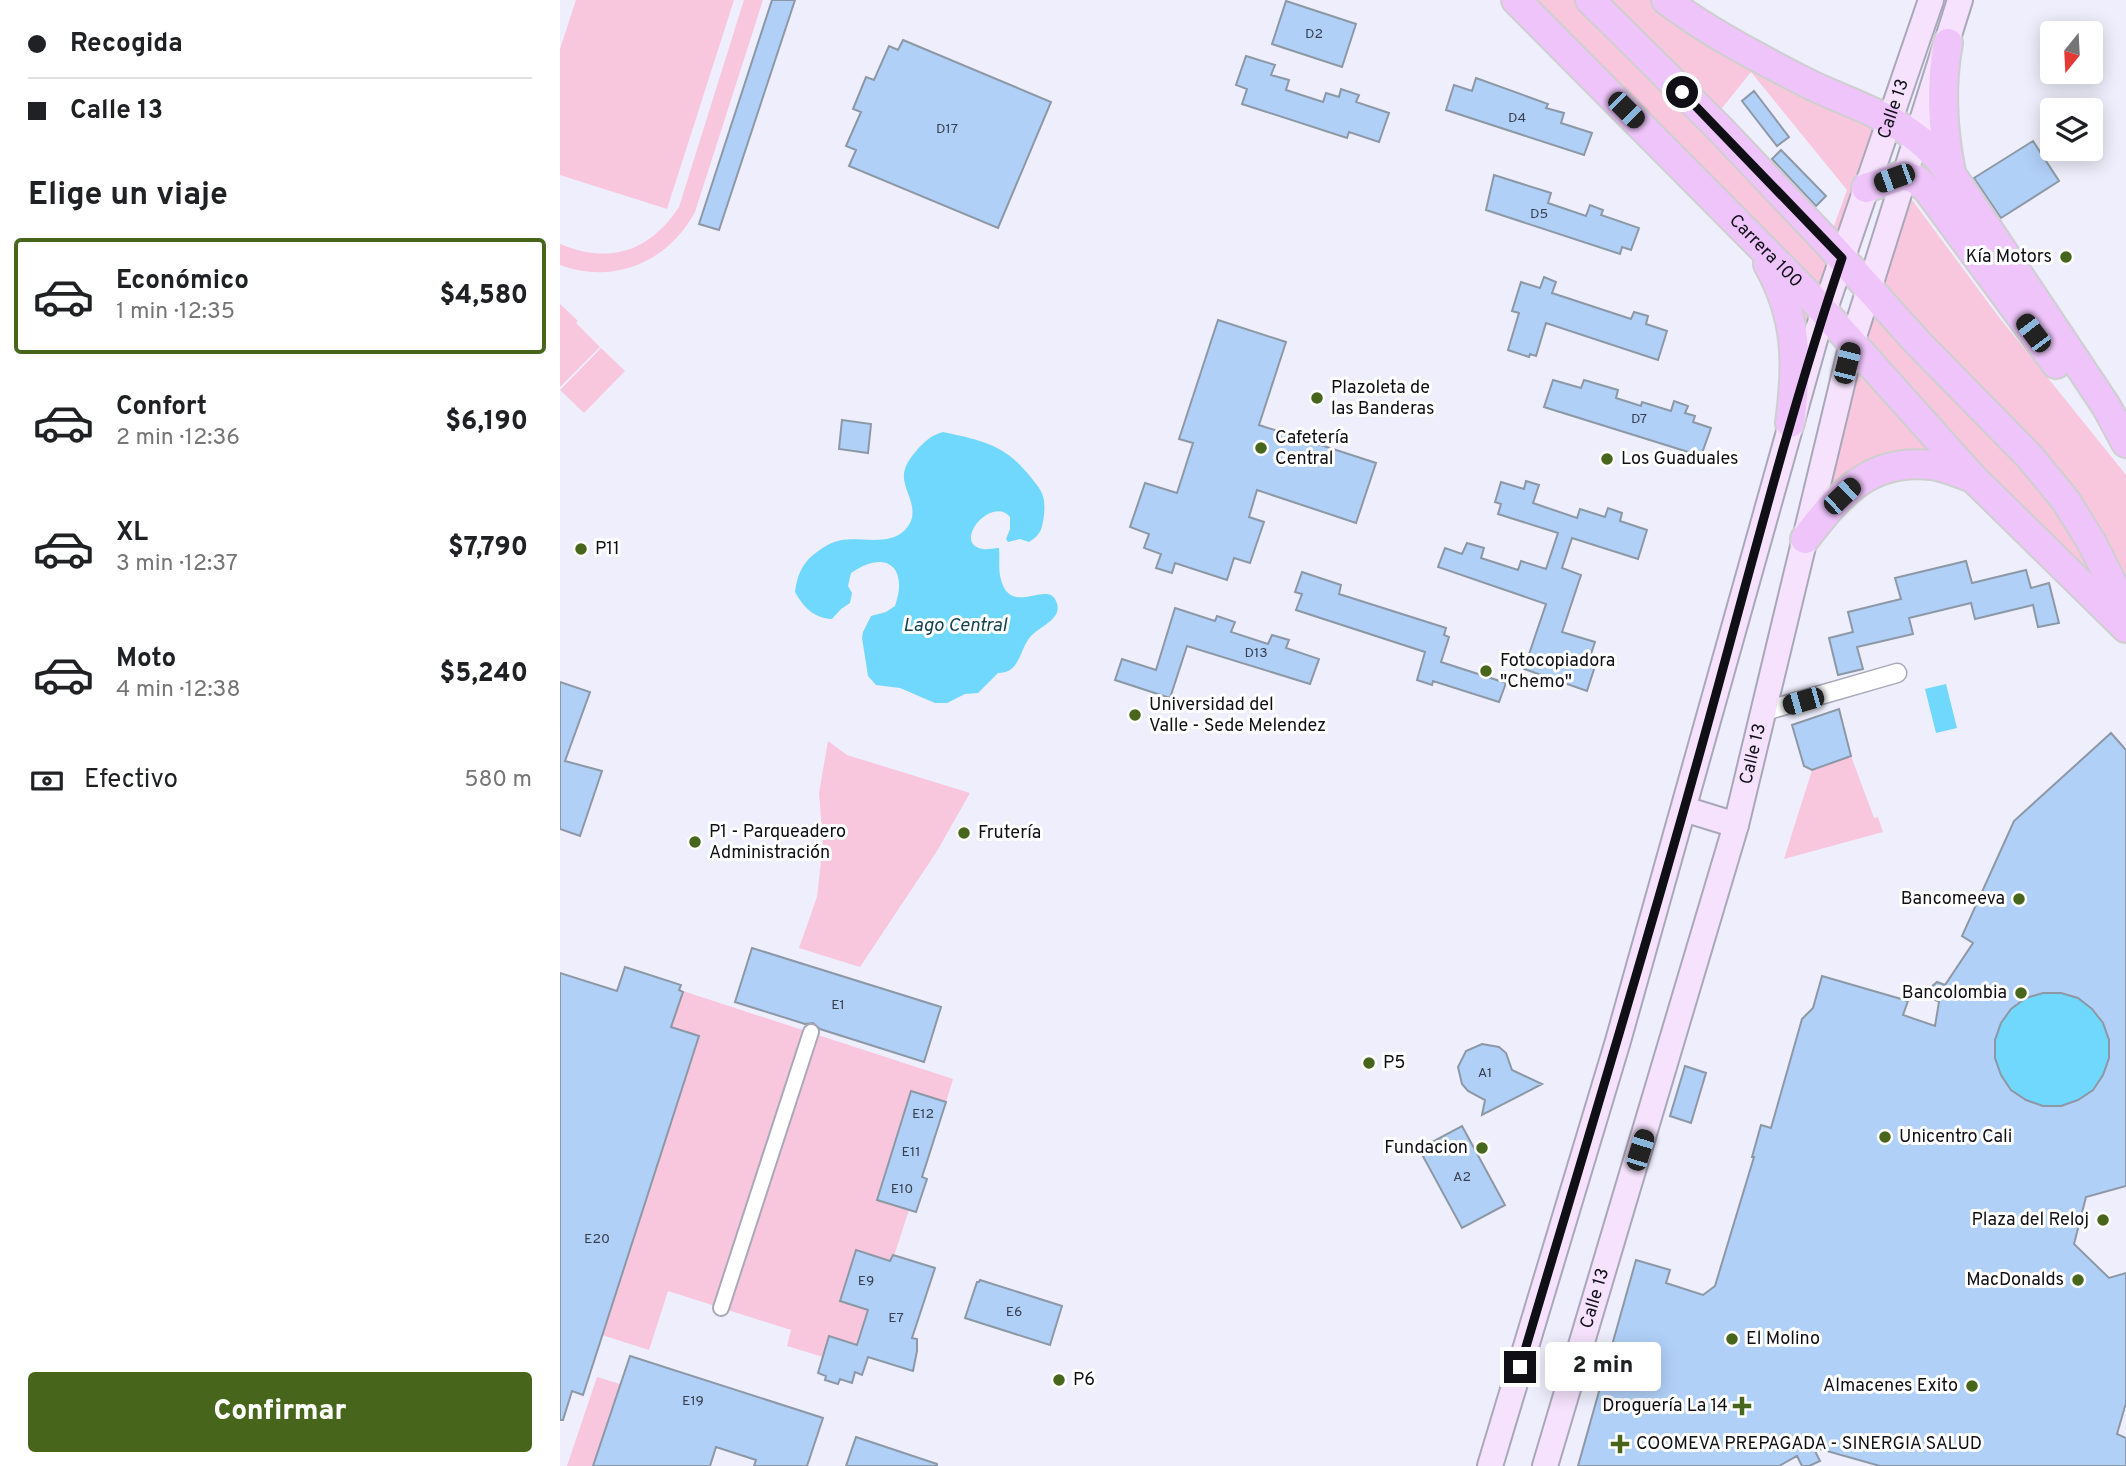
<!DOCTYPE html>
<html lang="es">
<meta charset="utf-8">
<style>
body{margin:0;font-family:Overpass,sans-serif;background:#f2f2f2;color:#202124;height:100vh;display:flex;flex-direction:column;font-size:26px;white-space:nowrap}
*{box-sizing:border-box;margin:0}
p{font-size:23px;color:#757577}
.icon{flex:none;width:38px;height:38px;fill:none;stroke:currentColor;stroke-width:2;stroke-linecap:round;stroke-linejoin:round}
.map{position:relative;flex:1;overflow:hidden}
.panel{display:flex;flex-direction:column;background:#fff;width:560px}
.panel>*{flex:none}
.top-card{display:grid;align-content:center;height:154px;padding:0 28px;background:#fff}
.needle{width:46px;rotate:198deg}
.controls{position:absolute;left:1480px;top:21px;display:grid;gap:14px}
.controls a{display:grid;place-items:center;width:63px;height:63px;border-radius:7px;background:#fff;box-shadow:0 4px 18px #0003;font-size:35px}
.end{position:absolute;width:32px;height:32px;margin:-16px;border:9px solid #0f0f15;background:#fff;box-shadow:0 0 0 4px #fff}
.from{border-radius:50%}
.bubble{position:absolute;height:49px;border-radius:7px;background:#fff;box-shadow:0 4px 18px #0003;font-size:23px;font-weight:800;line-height:49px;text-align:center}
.car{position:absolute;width:21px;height:42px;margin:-21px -10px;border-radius:9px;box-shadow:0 0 5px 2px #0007;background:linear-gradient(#222 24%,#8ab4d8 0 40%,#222 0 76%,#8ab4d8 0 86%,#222 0)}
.top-card b{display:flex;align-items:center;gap:24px;height:66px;font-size:26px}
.top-card b+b{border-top:2px solid #e0e0e0}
.top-card i{width:18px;height:18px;background:#202124}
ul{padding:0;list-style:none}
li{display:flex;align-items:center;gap:21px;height:116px;margin:0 14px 10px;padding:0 14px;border:4px solid transparent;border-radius:7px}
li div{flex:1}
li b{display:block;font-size:26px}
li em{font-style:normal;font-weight:800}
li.selected{border-color:#48661b}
li>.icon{width:63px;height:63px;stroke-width:1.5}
h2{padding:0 28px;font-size:32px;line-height:84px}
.pay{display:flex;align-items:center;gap:18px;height:77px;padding:0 28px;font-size:26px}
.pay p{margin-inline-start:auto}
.cta{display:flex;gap:14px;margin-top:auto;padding:14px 28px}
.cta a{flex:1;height:80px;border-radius:7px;background:#48661b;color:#fff;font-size:28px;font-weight:800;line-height:80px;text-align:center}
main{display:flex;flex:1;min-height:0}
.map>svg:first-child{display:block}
.green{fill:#f8c7dd;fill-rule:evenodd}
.water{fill:#70d8fd}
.building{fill:#b1d0f8;stroke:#8d98a6;stroke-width:2;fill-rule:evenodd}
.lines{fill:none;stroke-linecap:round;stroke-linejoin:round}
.pedestrian-casing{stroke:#a9a8b9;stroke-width:18}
.minor-casing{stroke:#a9a8b9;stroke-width:21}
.secondary-casing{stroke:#a9a8b9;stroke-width:28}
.primary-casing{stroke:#cfcfd0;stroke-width:32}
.pedestrian{stroke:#fff;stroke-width:14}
.minor{stroke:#fff;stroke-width:18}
.secondary{stroke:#f6e2fd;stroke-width:24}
.primary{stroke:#eec4fa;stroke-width:28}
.route{stroke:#0f0f15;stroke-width:9}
.poi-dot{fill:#48661b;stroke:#fff;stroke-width:2.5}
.labels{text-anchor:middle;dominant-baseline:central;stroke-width:6;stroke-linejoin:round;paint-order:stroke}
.number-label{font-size:14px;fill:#383f4e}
.street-label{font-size:18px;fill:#0f0f15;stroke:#fff}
.poi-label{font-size:18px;fill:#0f0f15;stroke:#fff;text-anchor:start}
.water-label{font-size:19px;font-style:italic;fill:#134251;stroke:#fff}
</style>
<main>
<section class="panel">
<div class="top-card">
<b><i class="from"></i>Recogida</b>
<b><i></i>Calle 13</b>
</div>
<h2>Elige un viaje</h2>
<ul>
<li class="selected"><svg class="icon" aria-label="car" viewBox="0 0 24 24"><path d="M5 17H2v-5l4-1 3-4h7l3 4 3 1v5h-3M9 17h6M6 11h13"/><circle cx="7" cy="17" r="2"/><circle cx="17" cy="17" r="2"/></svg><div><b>Económico</b><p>1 min · 12:35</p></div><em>$4,580</em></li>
<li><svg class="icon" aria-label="car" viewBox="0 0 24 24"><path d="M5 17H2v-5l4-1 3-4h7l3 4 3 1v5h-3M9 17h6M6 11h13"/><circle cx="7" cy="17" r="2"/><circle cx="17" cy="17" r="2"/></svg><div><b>Confort</b><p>2 min · 12:36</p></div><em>$6,190</em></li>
<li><svg class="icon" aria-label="car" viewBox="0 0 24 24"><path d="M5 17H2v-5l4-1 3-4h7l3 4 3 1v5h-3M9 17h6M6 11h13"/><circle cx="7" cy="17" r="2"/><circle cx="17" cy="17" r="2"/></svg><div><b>XL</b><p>3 min · 12:37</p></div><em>$7,790</em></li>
<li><svg class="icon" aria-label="car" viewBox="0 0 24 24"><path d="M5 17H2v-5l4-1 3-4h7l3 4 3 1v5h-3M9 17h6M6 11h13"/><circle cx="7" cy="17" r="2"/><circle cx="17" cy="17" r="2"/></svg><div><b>Moto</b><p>4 min · 12:38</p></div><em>$5,240</em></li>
</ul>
<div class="pay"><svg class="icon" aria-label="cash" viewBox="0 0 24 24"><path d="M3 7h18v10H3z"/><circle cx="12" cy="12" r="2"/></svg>Efectivo<p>580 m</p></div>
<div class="cta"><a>Confirmar</a></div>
</section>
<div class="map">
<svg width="1566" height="1466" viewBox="0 0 1566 1466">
<rect width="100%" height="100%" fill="#eeeefc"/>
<!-- green -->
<path class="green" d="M16,0h158l-67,209 -107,-34v-126z
M184,0h19l-68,212c-27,50 -81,73 -135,53v-21c50,21 90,7 119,-37z
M956,0h150l223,122 -99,301 -11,-140zM1191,72l96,118 -15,41 -114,-118z
M1341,185l97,131 128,159v153l-153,-150 -68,-13 -100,74z
M0,304l18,17 -2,2 24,24 -40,40z
M41,348l24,23 -41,42 -24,-23z
M268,741l19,14 123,38 -33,58 -77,116 -61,-19 18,-51 6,-54 -4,-50z
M1291,756l23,62 4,-1 5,15 -99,27 28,-89z
M123,991l270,88 -7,23 -35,-11 -34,108 32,11 -17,52 -36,-11 -16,50 36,11 -12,35 -41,10 -36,-11 4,-16 -123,-39 -19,59 -47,-15 97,-299 -28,-9z
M37,1377l23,7 -27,82h-26z"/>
<!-- water -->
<path class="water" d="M383,432c37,8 61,12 86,43 12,15 17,19 15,40 -2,13 -2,19 -15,27l-9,-3 -12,3 -2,-3 4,-10v-12c-19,-22 -59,27 -27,32 4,1 11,-1 16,-1 1,10 -1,22 2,32 10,36 44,2 54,19 12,21 -19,27 -27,41 -9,13 -9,33 -30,33l-20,20 -13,1 -18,9h-12l-35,-15 -24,-3 -8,-9 -6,-38 1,-6 8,-16 15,-4 9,-6c14,-40 -10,-57 -44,-33l-3,13 4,7 -2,10 -9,6 -9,10c-18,-1 -28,-11 -37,-27 2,-15 6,-27 18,-37 9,-7 17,-13 29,-15 19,-3 48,6 63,-10 20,-22 -7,-42 0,-61 2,-7 7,-13 12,-19 8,-9 13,-14 26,-18z
M1386,684l11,44 -21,5 -11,-44z
M1435 1049a57 57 0 1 1 114 0a57 57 0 1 1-114 0Z"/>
<!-- building -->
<path class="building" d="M212,0h23l-76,230 -20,-6z
M726,1l70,23 -14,43 -70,-23z
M343,40l148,62 -53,126 -149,-62 7,-16 -10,-4 15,-34 -8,-3 13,-32 8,3 15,-34 9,4z
M686,56l29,9 -4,10 18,5 -3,10 37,12 3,-9 13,4 2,-8 18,6 -3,7 33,11 -10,29 -30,-10 -2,6 -105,-34 5,-15 -11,-4z
M916,78l72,26 -2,4 18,5 -3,10 31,10 -8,22 -138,-45 8,-25 18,6z
M1194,91l35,46 -12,9 -35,-45z
M1473,141l26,40 -58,37 -27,-40z
M1221,150l45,46 -10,10 -44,-47z
M934,175l57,18 -3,10 38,13 4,-11 13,5 -2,5 38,13 -8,22 -9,-3 -2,7 -134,-44z
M984,277l12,5 -4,11 79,26 3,-7 14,4 -2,8 21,7 -9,29 -112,-37 -10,33 -6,-2 -1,3 -21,-7 11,-37 -7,-2 9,-29 19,6z
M658,320l68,22 -27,83 117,38 -20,60 -99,-33 -8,27 15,5 -14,41 -16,-5 -7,22 -52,-17 -3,10 -16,-5 5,-14 -17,-6 5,-14 -19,-7 15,-44 32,10 16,-50 -14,-4z
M993,380l28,8 3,-8 34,10 -2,8 25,8 1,-4 29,9 3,-10 14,5 -3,7 10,3 -2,6 18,6 -10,28 -157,-49z
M282,420l29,4 -3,29 -29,-4z
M966,481l13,4 -6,18 44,15 3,-9 25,8 3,-9 14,5 -2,8 27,9 -9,29 -66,-21 -10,30 19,7 -19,57 33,10 -6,18 7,3 -9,28 -63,-22 22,-65 -108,-37 7,-19 17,6 5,-11 17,5 -3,10 37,12 3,-9 25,8 12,-36 -60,-19 3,-10 -6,-2 6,-20 23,7z
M1406,561l6,22 54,-13 5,18 18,-5 10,40 -21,4 -5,-22 -58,14 -4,-16 -62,15 4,16 -56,13 6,22 -25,6 -9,-37 24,-6 -5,-20 53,-13 -6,-21z
M742,572l39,13 -2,9 107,34 -2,7 5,2 -8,25 65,21 -7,19 -66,-21 -1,4 -15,-5 8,-28 -129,-42 6,-16 -7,-2z
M615,608l40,13 2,-5 18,6 -4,10 37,12 4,-9 17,5 -3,8 33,11 -9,25 -123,-38 -17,52 -55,-18 7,-21 34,11z
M0,682l30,10 -25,69 37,10 -22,65 -20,-7z
M1279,709l12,47 -39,14 -8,-4 -12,-41z
M1551,733l15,17v436l-40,11 -12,47 35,34 17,-5v130l-9,31 9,4v28h-246l-67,-19 7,14 -11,5h-7l-5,-10 -18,10h-201l58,-206 34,10 -4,13 37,12 12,-9 39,-129h-2l9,-32 10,3 31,-109 11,-11 9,-32 86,25 -5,14 32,11 4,-24 -7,-4 -2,-10 7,-6 8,3 28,-42 -11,-7 52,-115zM1483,993h18l17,5 14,11 11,14 6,17v18l-6,17 -10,15 -15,10 -17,6h-18l-17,-6 -15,-10 -10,-15 -6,-17v-18l6,-17 10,-14 15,-11z
M192,948l189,59 -17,55 -104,-33 -7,-6 -8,1 -70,-22z
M65,967l56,18 -2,5 4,2 -12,35 28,9 -116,359 -11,-4 -9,29h-3v-447l57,18z
M922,1044l17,3 7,6 6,17 30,14 -60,31 3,-15 -17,-9 -6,-7 -4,-17 8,-16z
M1125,1066l21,7 -15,50 -21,-7z
M351,1091l35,11 -24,75 5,2 -11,33 -39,-12z
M902,1126l43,79 -43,23 -43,-79z
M296,1250l34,11 3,-6 42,13 -23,70 5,1v12l-4,20 -45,-14 -6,18 -7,-3 -3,11 -12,-4 -2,5 -13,-4 1,-4 -8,-3 11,-37 28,9 11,-35 -28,-9z
M420,1280l82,26 -12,39 -85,-27 12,-36h2z
M70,1356l193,62 -16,48h-53l2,-6 -40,-13 -6,19h-117z
M296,1437l81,27v2h-91z"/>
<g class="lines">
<defs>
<path id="pedestrian" d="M161,1308l90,-276"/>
<path id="minor" d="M1205,711l132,-38"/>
<g id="secondary">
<path d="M1124,809l52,16"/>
<path id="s1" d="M930,1466l128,-425 199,-709 114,-332"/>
<path id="s2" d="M985,1466l191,-641 116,-482 108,-343"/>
</g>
<g id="primary">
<path id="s3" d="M956,0l293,295 164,183 153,150"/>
<path d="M1030,0l129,128 109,115 91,101 111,113 36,44 26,42 34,68"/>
<path d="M1106,0c43,33 98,61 147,86 34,16 75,29 105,53 17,13 30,30 42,48l146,219 20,37"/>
<path d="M1388,43c-8,43 -6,85 3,129"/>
<path d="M1306,188l38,-13 13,5 10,9 129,175"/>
<path d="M1208,264c30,53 30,100 22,159"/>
<path d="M1245,539c34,-44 64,-81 126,-74 14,2 28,8 42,13"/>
</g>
</defs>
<!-- pedestrian casing -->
<use href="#pedestrian" class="pedestrian-casing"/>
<!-- minor casing -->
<use href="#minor" class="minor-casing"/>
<!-- secondary casing -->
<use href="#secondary" class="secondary-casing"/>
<!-- primary casing -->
<use href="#primary" class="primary-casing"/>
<!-- pedestrian -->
<use href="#pedestrian" class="pedestrian"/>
<!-- minor -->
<use href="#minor" class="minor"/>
<!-- secondary -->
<use href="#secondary" class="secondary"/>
<!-- primary -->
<use href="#primary" class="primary"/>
</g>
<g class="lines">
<!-- route -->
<path class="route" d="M960,1367c58,-196 118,-392 173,-590 49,-173 91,-348 149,-519l-160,-166"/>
</g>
<!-- markers -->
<g class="poi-dot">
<circle cx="1506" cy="257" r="7"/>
<circle cx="757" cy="398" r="7"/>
<circle cx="701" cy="448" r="7"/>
<circle cx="1047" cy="459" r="7"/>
<circle cx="21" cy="549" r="7"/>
<circle cx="926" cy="671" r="7"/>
<circle cx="575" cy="715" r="7"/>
<circle cx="404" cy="833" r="7"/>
<circle cx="135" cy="842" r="7"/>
<circle cx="1459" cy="899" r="7"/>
<circle cx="1461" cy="993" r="7"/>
<circle cx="809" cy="1063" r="7"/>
<circle cx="1325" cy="1137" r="7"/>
<circle cx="922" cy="1148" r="7"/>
<circle cx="1543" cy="1220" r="7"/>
<circle cx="1518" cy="1280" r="7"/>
<circle cx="1172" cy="1339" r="7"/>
<circle cx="499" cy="1380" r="7"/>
<circle cx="1412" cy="1386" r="7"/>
<path d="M1178.5 1395.5h7v7h7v7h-7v7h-7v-7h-7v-7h7z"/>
<path d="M1056.5 1433.5h7v7h7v7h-7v7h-7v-7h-7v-7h7z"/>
</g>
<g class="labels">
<!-- number labels -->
<g class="number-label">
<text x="754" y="34">D2</text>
<text x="957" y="118">D4</text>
<text x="387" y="129">D17</text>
<text x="979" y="214">D5</text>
<text x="1079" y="419">D7</text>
<text x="696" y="653">D13</text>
<text x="278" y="1005">E1</text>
<text x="925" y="1073">A1</text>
<text x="363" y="1114">E12</text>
<text x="351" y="1152">E11</text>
<text x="902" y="1177">A2</text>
<text x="342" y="1189">E10</text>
<text x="37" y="1239">E20</text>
<text x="306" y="1281">E9</text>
<text x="454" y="1312">E6</text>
<text x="336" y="1318">E7</text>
<text x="133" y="1401">E19</text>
</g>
<!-- street labels -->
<g class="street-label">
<text stroke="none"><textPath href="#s1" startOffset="1416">Calle 13</textPath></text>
<text stroke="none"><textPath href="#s3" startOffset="354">Carrera 100</textPath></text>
<text stroke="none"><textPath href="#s2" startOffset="742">Calle 13</textPath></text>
<text stroke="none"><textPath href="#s2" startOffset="175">Calle 13</textPath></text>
</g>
<!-- poi labels -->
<g class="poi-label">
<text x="1492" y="257" text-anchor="end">Kía Motors</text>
<text x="771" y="388">Plazoleta de<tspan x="771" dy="21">las Banderas</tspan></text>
<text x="715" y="438">Cafetería<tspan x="715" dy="21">Central</tspan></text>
<text x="1061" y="459">Los Guaduales</text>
<text x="35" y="549">P11</text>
<text x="940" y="661">Fotocopiadora<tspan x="940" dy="21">"Chemo"</tspan></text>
<text x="589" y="705">Universidad del<tspan x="589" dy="21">Valle - Sede Melendez</tspan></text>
<text x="149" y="832">P1 - Parqueadero<tspan x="149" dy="21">Administración</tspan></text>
<text x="418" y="833">Frutería</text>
<text x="1445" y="899" text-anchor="end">Bancomeeva</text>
<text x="1447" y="993" text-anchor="end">Bancolombia</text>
<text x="823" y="1063">P5</text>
<text x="1339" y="1137">Unicentro Cali</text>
<text x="908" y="1148" text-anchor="end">Fundacion</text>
<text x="1529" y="1220" text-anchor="end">Plaza del Reloj</text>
<text x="1504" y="1280" text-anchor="end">MacDonalds</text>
<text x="1186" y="1339">El Molino</text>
<text x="513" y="1380">P6</text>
<text x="1398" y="1386" text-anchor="end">Almacenes Exito</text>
<text x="1168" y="1406" text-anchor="end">Droguería La 14</text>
<text x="1076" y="1444">COOMEVA PREPAGADA - SINERGIA SALUD</text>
</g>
<!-- water labels -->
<g class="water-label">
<text x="395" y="626">Lago Central</text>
</g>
</g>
</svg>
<div class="controls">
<a><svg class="needle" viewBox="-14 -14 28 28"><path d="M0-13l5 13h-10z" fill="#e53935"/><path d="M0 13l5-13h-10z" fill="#757577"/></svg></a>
<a><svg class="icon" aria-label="layers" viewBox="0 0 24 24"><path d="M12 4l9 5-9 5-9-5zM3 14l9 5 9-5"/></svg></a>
</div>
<i class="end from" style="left:1122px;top:92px"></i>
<i class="end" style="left:960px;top:1367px"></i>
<div class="bubble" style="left:985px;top:1342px;width:116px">2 min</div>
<i class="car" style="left:1066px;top:110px;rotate:135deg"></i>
<i class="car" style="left:1334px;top:178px;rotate:250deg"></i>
<i class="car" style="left:1473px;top:333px;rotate:323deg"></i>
<i class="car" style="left:1287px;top:363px;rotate:14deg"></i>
<i class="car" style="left:1282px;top:496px;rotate:46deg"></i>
<i class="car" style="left:1243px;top:701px;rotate:254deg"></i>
<i class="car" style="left:1080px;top:1150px;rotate:17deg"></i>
</div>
</main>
